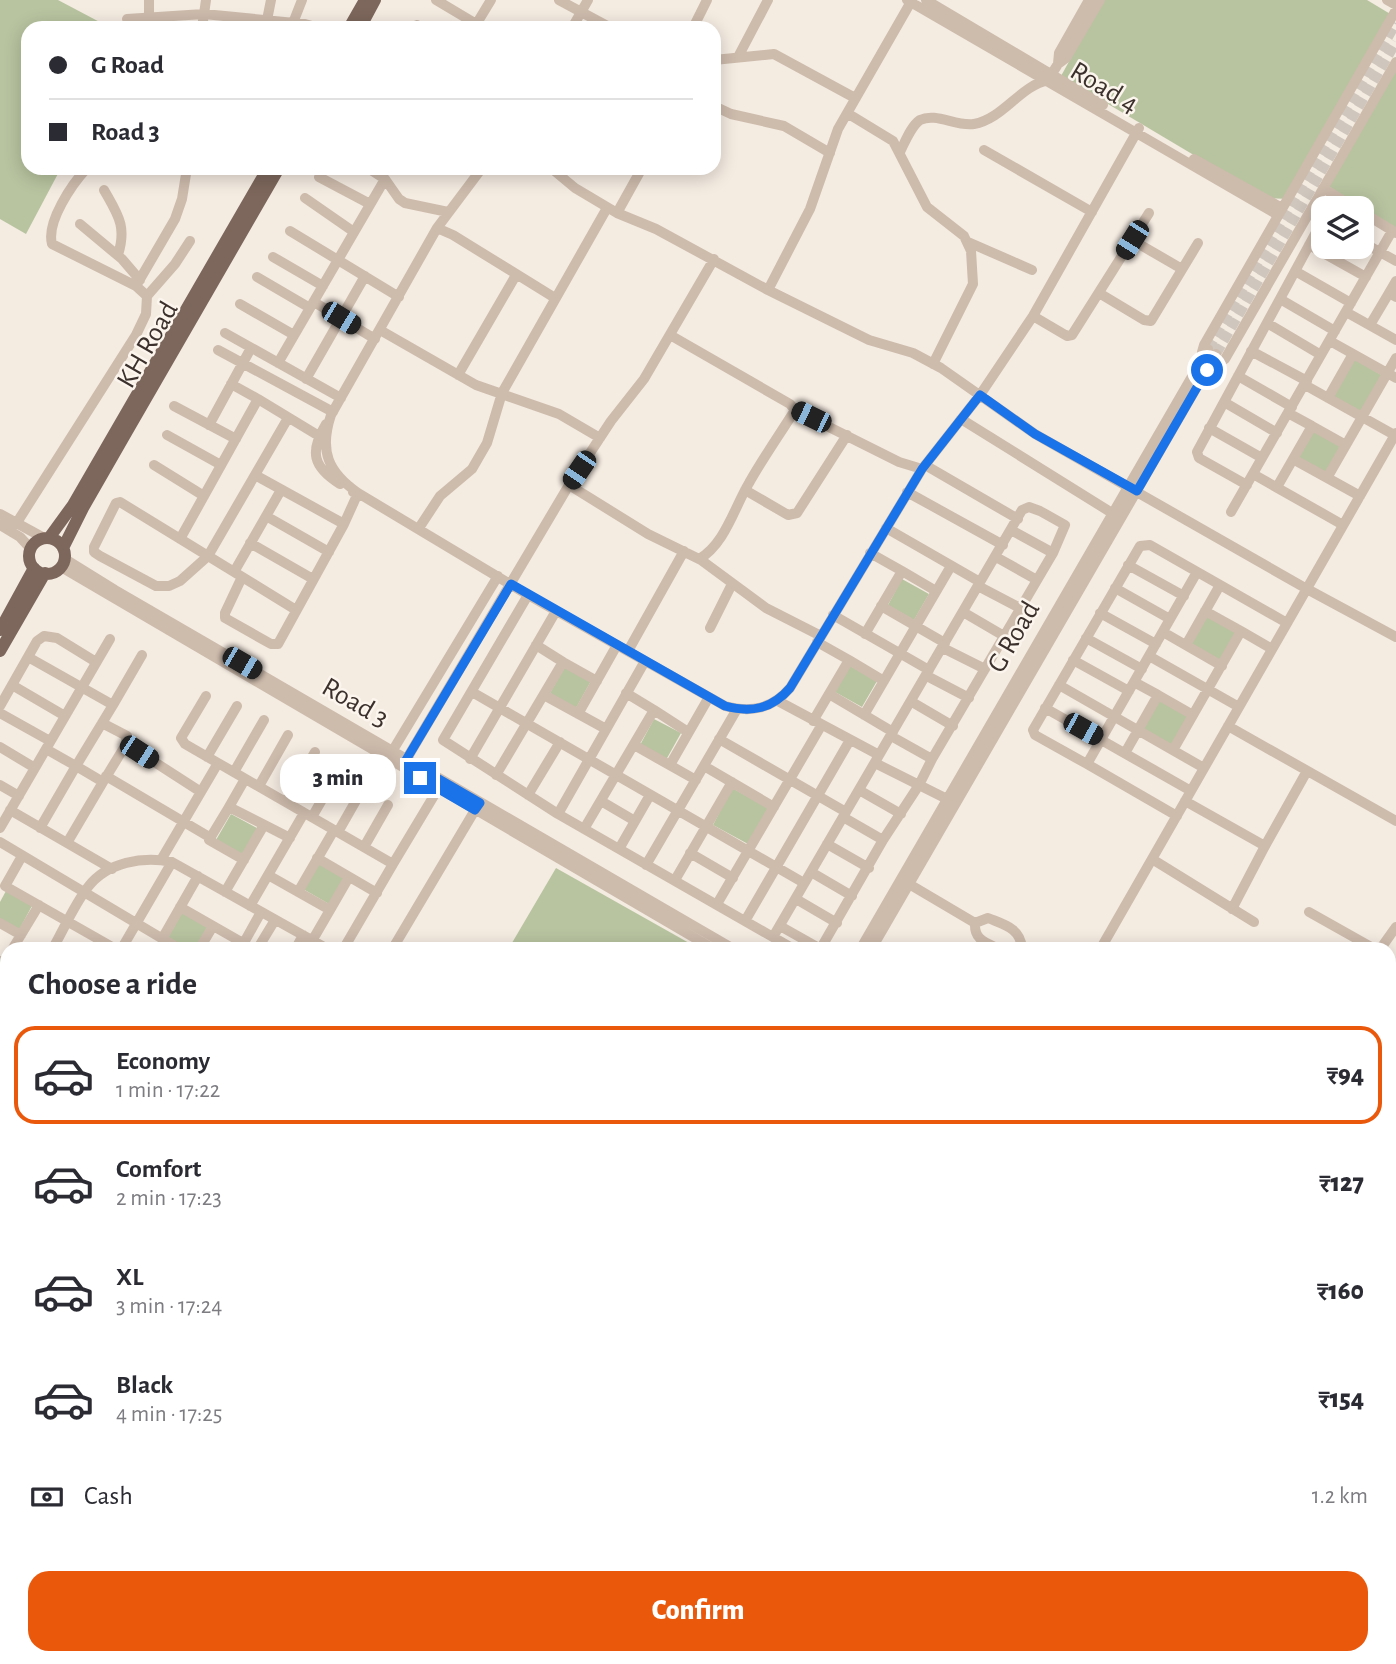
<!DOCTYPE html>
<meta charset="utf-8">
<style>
body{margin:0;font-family:"Alegreya Sans",sans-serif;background:#f2f2f3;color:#2b2b33;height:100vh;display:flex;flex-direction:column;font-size:26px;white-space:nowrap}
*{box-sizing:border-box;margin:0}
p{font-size:23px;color:#7c7c81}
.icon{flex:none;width:38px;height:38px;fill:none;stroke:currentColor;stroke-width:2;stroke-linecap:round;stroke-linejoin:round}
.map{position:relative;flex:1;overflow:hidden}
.drawer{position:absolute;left:0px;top:942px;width:1396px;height:723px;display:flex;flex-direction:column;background:#fff;border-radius:21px 21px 0 0;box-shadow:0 4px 18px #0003}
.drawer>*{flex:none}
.guide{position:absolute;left:21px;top:21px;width:700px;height:154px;border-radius:21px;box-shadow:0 4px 18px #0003;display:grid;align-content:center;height:154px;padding:0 28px;background:#fff}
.buttons{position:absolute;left:1311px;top:196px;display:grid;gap:14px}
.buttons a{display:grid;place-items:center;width:63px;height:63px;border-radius:14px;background:#fff;box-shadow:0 4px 18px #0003;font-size:35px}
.end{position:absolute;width:32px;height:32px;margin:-16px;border:9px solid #1a73e8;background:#fff;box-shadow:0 0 0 4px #fff}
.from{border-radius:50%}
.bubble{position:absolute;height:49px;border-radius:21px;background:#fff;box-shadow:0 4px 18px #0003;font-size:23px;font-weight:800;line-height:49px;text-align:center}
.car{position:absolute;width:21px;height:42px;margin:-21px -10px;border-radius:9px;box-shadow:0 0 5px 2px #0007;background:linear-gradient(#222 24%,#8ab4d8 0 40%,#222 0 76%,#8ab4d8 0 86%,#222 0)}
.guide b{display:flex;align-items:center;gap:24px;height:66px;font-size:26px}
.guide b+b{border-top:2px solid #e1e1e2}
.guide i{width:18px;height:18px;background:#2b2b33}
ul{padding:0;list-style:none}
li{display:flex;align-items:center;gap:21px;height:98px;margin:0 14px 10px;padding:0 14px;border:4px solid transparent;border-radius:21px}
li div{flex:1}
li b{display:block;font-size:26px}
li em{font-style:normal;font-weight:800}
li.selected{border-color:#ea580c}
li>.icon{width:63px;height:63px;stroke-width:1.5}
h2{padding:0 28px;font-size:32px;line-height:84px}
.pay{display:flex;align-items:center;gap:18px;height:77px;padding:0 28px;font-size:26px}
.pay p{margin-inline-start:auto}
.primary-button{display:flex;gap:14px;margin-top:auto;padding:14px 28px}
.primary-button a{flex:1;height:80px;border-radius:21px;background:#ea580c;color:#fff;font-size:28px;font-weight:800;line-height:80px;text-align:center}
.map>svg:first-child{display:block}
.green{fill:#b8c4a0}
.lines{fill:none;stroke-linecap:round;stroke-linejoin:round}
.minor-tunnel{stroke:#cfc6bd;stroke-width:10;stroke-dasharray:10 5;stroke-linecap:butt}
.minor{stroke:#cdbbac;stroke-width:10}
.major{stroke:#7d675c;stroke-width:12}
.route{stroke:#1a73e8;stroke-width:9}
.labels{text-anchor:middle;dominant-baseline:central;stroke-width:5;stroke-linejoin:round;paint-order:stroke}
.street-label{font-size:28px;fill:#3b302b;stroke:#fbf5ee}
</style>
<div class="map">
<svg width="1396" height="1664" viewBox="0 0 1396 1664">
<rect width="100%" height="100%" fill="#f4ebe1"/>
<!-- green -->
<path class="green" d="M0,0h58l53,28h-83v140h33l-35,66 -26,-15z
M1103,0h264l25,15 -102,184 -24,-1 -205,-122z
M1396,59v170l-74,-44z
M1354,359l29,17 -21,36 -29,-16z
M1314,430l28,17 -17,27 -28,-17z
M902,579l27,15 -15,26 -26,-15z
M1208,615l30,17 -18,31 -30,-17z
M850,666l27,15 -15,26 -27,-15z
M565,667l26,14 -15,27 -26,-15z
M1160,699l30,17 -18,31 -30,-17z
M654,719l27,14 -15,27 -26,-15z
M732,788l36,20 -20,36 -35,-19z
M231,814l26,14 -15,27 -26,-15z
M318,863l26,15 -15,26 -26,-15z
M556,868l142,80h-189z
M7,889l26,15 -14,26 -19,-10v-18z
M182,913l27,14 -12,21h-13l-17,-9z
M1390,1517l6,4v143h-164l4,-7h154z
M797,1657h206l-4,7h-193z"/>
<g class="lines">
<!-- minor-tunnel -->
<path class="minor-tunnel" d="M1208,349l188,-326
M1216,354l180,-312"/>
<!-- minor -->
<path class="minor" d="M436,0l47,28
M559,0l52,28
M907,0l371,215
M926,0l177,105
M1387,0l9,5
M149,16v-16
M127,19l77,-5 101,10 14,4
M267,20l4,-20
M293,23l9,-23
M417,25l4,3
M202,28l4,-28
M474,28l17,-28
M572,28l16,-28
M693,28l14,-28
M738,57l30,-57
M714,60l60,-6 81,44
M1058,64l8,-6 34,-58
M714,106l17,8 53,12 46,27
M847,113l46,28 34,66 37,29 7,15 2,33 -40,80
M984,150l108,62
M900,152c5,-10 11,-26 20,-32 16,-8 36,7 54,4 29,-5 46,-38 74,-44l10,-16 1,-11 30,-53
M1194,159l88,49
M482,168l-45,60 -106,187c-12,36 -3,57 27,78l170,102 197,111c26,7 47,3 65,-18l132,-219 58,-74 53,-79 106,-188
M551,168l24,20 42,25 39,16 112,61 101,50 44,13 28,15 94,66 272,155 89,48
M319,177l51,27
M385,179l14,20 6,4 43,9
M1323,188l32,20
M104,190c14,25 23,36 14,65
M305,198l49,34
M1362,212l34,21
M617,213l25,-45
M80,224l42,35 18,21
M437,228l16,7 102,63
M290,231l109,66
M1132,240l50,29
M968,242l64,28
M1362,242l34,19
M1309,245l57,32
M273,257l50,29
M1295,271l56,32
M257,277l53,31
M1396,281l-7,12 7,4
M136,286l39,-67 7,-20 5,-31
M768,290l42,-81 28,-80 74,-129
M1099,293l45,27 7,1 47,-78
M147,296l28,-32 15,-23
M1280,299l55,32
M314,302l61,37
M240,304l54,31
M1346,312l50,28
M1033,316l34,20 5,-1 77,-122
M1267,323l54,32
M1370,325l19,-32
M380,330l96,55 83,29 41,24
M225,333l116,65
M670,335l120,69 5,6c-15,24 -32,48 -46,73 -15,25 -24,61 -50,76
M1330,341l66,37
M218,350l115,62
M1251,351l56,30
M1202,352l2,-7 192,-335
M278,363l107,-184 -17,-11
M1208,369l17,-10 171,-297
M458,375l58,-100
M1238,376l54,31
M306,379l59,-103
M231,384l27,15
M1305,385l91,51
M1328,398l25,-44
M1224,402l53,31
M174,406l62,33
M795,410l104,52 23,7
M288,418l-80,138 -28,25 -11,5h-13l-56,-30 -6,-4v-5l22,-44 4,-1 176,108
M961,419l151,94
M326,424c-17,28 -13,43 14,60
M209,425l42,-77
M1312,426l34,19
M1209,428l53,30
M167,435l54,30
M1293,459l67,37
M154,465l50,31
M925,465l93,54
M1253,474l90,51
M255,475l89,49
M1327,478l69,-120
M569,485l79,49 53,26 65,48 55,28
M1247,485l-48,-27 -2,-6 123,-227 3,-3
M1277,487l35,-61 -24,-13
M745,490l43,25 9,-2 50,-78
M907,492l96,53
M1231,512l161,-281
M0,514l44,24
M266,516l63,36
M16,524l120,-189 10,-21 1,-18 -11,-10 -84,-42c-6,-22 20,-60 35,-76
M0,525l20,12 11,12
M419,528l21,-32 32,-27 15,-26 15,-50 105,-185
M886,528l94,54
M1011,530l42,23
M180,539l78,-140 61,37
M250,543l63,36
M996,557l41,23
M65,559l50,31 617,358
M1128,565l56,31
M61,567l651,381
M902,571l34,20
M234,572l47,-82
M242,577l-17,36v5l46,26h7l66,-120 14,-31 -5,-1
M978,586l42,22
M1115,588l55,31
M528,595l-85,145 115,74 234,134
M881,606l64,37
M1205,611l36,20
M963,612l41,24
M1100,613l56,31
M833,615l96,55
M710,628l22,-44
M1163,632l59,34
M865,634l37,-63 -32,-18
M1086,638l56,31
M1186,645l34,-60
M943,648l42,21
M628,651l56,-100
M1149,656l90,51
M28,657l85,48 -37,61 -30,-17
M849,660l35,21
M1073,660l56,31
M563,662l34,19
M927,676l42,22
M12,685l53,31
M1059,685l145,83
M472,692l332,191
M829,694l64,38
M544,695l62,34
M1158,695l35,20
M778,701l101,54
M912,702l41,24
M113,705l29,-50
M0,706l37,-65 7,-5 13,2 39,24
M1045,708l146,83
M654,710l34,22
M0,713l50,28
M578,714l39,-69
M864,715l87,-149
M813,721l36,-61 -32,-18
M102,723l25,13 -2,10
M1228,726l168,95
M891,736l41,23
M719,739l127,73
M634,745l62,35
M0,747l35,21
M1173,750l68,-119 31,18
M1125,753l33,-58 -24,-13
M390,755l108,-179
M207,757l30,-51
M470,759l86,-148
M218,763l175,101 -49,84
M875,763l72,36
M1087,764l-52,-29 -2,-5 107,-184 10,-1 137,78
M403,765l166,-280 42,-64 33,-42 70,-120
M670,765l39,-68
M704,766l70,41
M234,772l30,-52
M496,775l67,-113 -27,-17
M106,776l105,62
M103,782l22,-36 14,6 62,40
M0,785l19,11
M259,786l29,-51
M859,790l42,24
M528,795l32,-53
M601,801l34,20
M1185,801l80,45 42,-75
M286,802l29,-50
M229,807l16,-28
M10,810l102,59
M558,814l87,-153
M1177,816l-90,-52 110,-192
M312,817l29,-50
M843,817l40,23
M0,828l110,-189
M40,828l36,-62 27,16 -36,61
M584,829l70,-119 -28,-17
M338,832l28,-49
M0,842l178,106
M827,844l42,24
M364,847l24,-42
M619,849l31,-54
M690,853l43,25
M22,856l-17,30 109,62
M317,858l60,35
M1152,859l102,63
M161,860l57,-97 -33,-19 -4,-6 25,-42
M244,860l-35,-20 20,-33 61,31
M393,864l45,-75
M646,865l91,-156
M811,872l41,24
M268,875l62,35 -18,31
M675,880l57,-98
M909,884l66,39 13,-5c17,7 32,10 34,30
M225,892l39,-67
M298,892l36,-62
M796,899l41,24
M717,904l104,-178
M250,906l54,-93
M180,907l63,36
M1232,909l33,-63
M330,910l19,-33
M1309,912l64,36
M745,921l105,-181
M0,923l21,12
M975,923c-1,16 9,19 22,25
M780,926l39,22
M773,937l249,-427 7,-3 11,4 25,14 -12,28 -121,206 -13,26 -36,55 -62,108
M162,939l36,-63
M13,948l26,-43
M53,948c11,-19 21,-43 35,-61 19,-25 55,-31 84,-25l154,86
M122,948l50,-86
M200,948l13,-22
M241,948l20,-36
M258,948l17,-28
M296,948l7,-13
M393,948l85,-143
M861,948l347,-599
M872,948l344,-594
M1101,948l295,-515
M1381,948l15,-21
M0,961l7,4
M0,997l7,4
M0,1042l7,-12
M0,1114l7,-12
M0,1244l7,4
M0,1316l7,4
M1390,1330l6,3
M1390,1340l6,3
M0,1360l7,-12
M0,1367l7,3
M1390,1388l6,-11
M1390,1502l6,4
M192,1657l12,7
M240,1657l12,7
M361,1657l12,7
M803,1657l12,7
M25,1664l4,-7
M63,1664l4,-7
M109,1664l4,-7
M142,1664l4,-7
M214,1664l4,-7
M301,1664l4,-7
M338,1664l4,-7
M449,1664l4,-7
M462,1664l4,-7
M778,1664l3,-7
M1005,1664l4,-7
M1055,1664l4,-7
M1099,1664l4,-7
M1227,1664l4,-7"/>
<!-- major -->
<path class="major" d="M349,28l16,-28
M360,28l15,-28
M49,538l24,-33 195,-337
M29 556a18 18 0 1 1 36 0a18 18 0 1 1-36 0Z
M63,548l20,-40 43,-75 153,-265
M0,630l34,-62
M0,651l45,-78"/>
</g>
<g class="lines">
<!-- route -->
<path class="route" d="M420,778l55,32 5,-7 -74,-43 105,-176 214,122c26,7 47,3 65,-18l132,-219 58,-74 55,39 102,57 70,-121"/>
</g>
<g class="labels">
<!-- street labels -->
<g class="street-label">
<text transform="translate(1104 88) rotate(31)">Road 4</text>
<text transform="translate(148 345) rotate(-60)">KH Road</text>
<text transform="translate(1014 637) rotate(-60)">G Road</text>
<text transform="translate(355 703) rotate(30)">Road 3</text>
</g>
</g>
</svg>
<div class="buttons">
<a><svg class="icon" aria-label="layers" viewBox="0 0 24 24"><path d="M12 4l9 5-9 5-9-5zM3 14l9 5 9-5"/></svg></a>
</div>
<i class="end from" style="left:1207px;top:370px"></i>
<i class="end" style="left:420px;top:778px"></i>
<div class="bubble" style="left:280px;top:754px;width:116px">3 min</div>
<i class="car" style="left:1132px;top:240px;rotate:212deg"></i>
<i class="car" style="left:341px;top:318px;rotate:121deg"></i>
<i class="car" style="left:811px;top:417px;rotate:296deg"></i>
<i class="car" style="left:579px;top:470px;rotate:214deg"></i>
<i class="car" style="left:242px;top:663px;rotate:120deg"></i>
<i class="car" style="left:1083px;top:729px;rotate:119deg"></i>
<i class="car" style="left:139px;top:752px;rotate:123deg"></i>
<div class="guide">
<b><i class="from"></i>G Road</b>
<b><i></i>Road 3</b>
</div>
<section class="drawer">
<h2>Choose a ride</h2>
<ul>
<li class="selected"><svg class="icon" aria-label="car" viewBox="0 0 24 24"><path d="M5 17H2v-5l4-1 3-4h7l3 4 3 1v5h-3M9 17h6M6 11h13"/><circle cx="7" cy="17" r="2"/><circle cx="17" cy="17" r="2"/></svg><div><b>Economy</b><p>1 min · 17:22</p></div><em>₹94</em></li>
<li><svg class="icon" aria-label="car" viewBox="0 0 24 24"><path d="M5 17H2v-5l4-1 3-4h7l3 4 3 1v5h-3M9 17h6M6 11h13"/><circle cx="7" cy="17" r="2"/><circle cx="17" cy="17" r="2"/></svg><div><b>Comfort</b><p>2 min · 17:23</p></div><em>₹127</em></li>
<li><svg class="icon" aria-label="car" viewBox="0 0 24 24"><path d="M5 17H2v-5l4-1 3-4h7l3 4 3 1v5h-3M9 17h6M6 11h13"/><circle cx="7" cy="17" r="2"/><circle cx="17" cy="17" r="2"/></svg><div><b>XL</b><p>3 min · 17:24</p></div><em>₹160</em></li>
<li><svg class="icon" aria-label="car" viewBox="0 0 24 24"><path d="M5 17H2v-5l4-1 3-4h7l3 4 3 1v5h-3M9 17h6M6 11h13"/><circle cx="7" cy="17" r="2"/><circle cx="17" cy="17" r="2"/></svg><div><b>Black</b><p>4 min · 17:25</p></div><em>₹154</em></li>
</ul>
<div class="pay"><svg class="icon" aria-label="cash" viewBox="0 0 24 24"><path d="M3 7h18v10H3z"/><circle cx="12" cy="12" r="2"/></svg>Cash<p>1.2 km</p></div>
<div class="primary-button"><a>Confirm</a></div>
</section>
</div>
